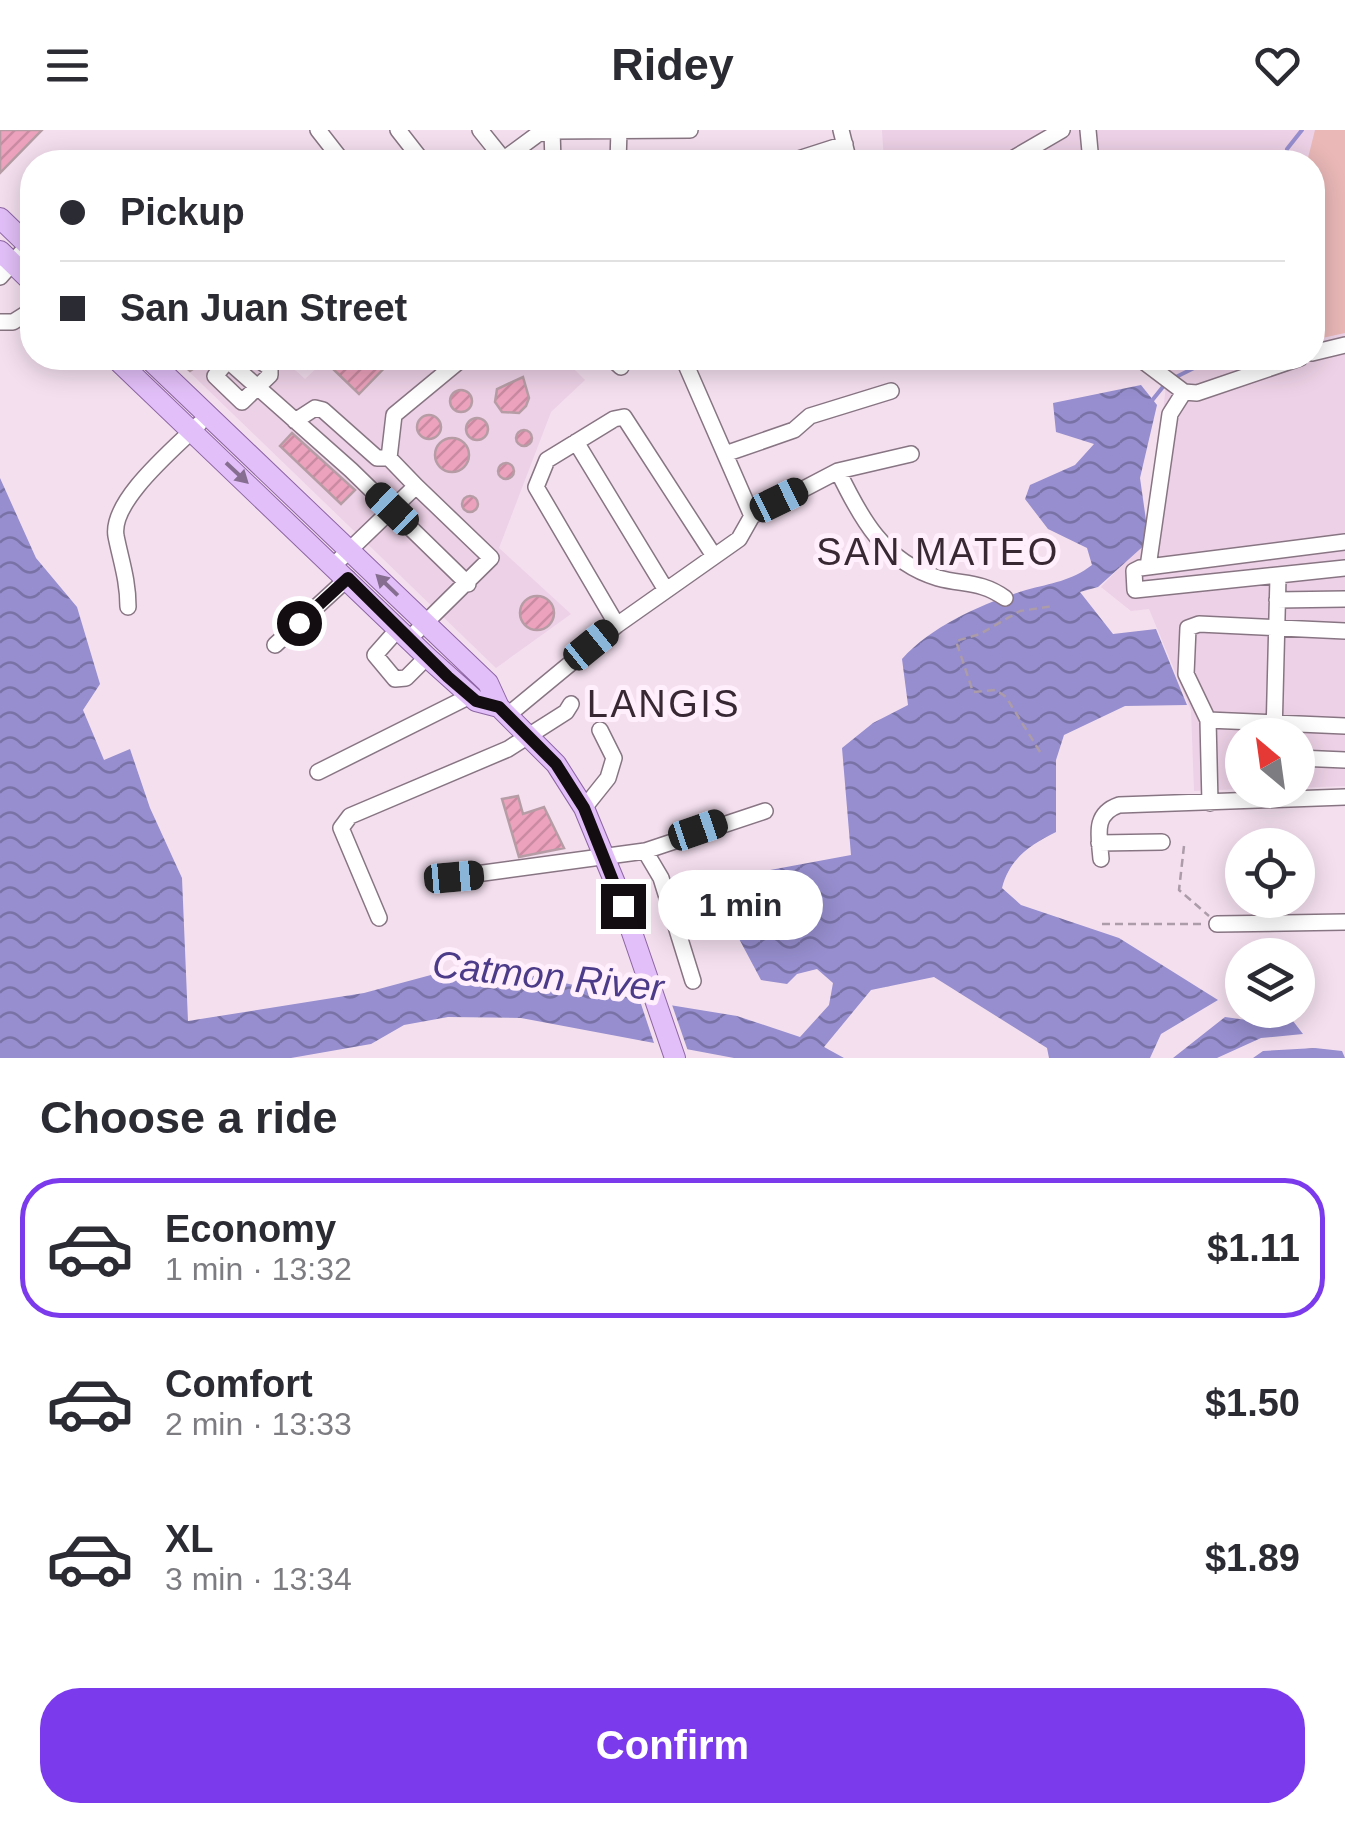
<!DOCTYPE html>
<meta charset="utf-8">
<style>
body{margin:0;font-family:Helvetica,sans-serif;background:#f7f7f7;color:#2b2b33;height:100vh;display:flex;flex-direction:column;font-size:38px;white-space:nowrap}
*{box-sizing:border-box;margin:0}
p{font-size:32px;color:#7c7c81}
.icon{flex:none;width:55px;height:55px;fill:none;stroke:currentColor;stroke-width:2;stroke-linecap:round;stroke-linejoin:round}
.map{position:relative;height:928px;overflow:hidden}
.side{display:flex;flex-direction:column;background:#fff;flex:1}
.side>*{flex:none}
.top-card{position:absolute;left:20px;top:20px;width:1305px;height:220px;border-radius:40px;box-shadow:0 5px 25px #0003;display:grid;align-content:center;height:220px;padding:0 40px;background:#fff}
.needle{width:65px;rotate:331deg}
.controls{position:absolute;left:1225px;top:588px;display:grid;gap:20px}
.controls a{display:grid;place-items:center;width:90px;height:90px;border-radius:50%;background:#fff;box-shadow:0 5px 25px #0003;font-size:50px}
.end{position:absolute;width:45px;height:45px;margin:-22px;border:12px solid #130c11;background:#fff;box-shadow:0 0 0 5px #fff}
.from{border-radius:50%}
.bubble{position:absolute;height:70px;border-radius:35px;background:#fff;box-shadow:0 5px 25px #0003;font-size:32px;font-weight:600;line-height:70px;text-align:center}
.car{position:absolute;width:30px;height:60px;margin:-30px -15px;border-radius:12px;box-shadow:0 0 8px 2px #0007;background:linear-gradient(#222 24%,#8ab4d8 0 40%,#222 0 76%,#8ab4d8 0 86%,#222 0)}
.top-card b{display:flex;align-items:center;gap:35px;height:95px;font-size:38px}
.top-card b+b{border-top:2px solid #e1e1e2}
.top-card i{width:25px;height:25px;background:#2b2b33}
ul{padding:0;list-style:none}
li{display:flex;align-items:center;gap:30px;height:140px;margin:0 20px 15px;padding:0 20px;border:5px solid transparent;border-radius:40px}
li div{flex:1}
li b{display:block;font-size:38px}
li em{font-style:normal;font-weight:600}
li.on{border-color:#7c3aed}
li>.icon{width:90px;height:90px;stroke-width:1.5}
h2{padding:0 40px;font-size:45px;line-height:120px}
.cta{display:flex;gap:20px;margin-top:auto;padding:20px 40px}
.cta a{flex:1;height:115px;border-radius:40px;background:#7c3aed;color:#fff;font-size:40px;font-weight:600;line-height:115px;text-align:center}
header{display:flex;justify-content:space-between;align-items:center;height:130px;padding:0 40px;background:#fff;font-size:45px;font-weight:600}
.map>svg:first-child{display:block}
.built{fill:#edd1e6}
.pitch{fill:#e9b8b7}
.water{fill:url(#water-waves)}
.pier{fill:#f4dfef}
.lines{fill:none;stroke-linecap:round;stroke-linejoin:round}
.stream{stroke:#968ece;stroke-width:4}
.building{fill:url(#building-hatch);stroke:#b69da5;stroke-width:2.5}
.minor-casing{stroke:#887583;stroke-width:18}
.major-casing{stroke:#8d65a4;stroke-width:22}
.path{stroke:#ac9ba8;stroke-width:2.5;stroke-dasharray:8 5;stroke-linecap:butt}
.minor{stroke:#fff;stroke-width:15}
.major{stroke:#e2bff8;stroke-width:20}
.oneway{fill:#856e90}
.route{stroke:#130c11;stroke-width:12}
.labels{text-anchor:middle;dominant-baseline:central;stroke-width:10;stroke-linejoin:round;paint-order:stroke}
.neighbourhood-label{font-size:38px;letter-spacing:2.5px;fill:#382834;stroke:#ffeefb}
.water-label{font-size:38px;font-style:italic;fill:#4b3b88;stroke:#ffeefb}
</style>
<header><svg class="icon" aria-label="menu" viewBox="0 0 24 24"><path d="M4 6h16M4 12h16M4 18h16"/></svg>Ridey<svg class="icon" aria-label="heart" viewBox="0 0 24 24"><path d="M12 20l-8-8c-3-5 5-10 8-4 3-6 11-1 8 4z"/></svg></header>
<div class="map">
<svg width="1345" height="928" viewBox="0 0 1345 928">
<defs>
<pattern id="water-waves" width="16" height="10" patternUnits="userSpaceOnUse" patternTransform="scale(2.5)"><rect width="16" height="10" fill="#968ece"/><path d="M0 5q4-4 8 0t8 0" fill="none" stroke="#7972a6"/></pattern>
<pattern id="building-hatch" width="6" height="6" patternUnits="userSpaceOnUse" patternTransform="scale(2.5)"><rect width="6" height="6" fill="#eca2bc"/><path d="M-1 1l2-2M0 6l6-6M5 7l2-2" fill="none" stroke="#ca8aa1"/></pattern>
</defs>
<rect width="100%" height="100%" fill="#f4dfef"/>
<!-- built -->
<path class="built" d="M882,0h463v656l-47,2v-53h-56v54l-48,2 -3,-81 -42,-101 -18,2 -30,-24 47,-49 18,-152 -45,-28h191v-196h-428z
M175,228h107l23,21 22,-21h236l22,22 -34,32 -52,136 72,66 -75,54z"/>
<!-- pitch -->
<path class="pitch" d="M1315,0h30v203l-32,7 -1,-178h-5z"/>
<!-- water -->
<path class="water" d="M1141,255l16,20 -17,73 9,63 -51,46 -18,5 33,42 43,-5 31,76 -62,1 -61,29 -8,25v72c-26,13 -47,27 -54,56l19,17 98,33 99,62 -57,34 -11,24h-101l-2,-10 -113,-71 -63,13 -47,57 20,11h-110l-213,-40 -73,-1 -44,8 -33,19 -80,14h-291v-580l36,80 41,49 23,77 -17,26 21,50 26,-11 20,59 32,70 6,143 176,-28 78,-21 69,-1 134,30 92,15 63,21 29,-32 4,-22 -16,-14 -20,5 -10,10 -26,-4 -32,-60 14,-45 108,-20 -9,-107 31,-25 35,-18 -6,-46c31,-34 80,-55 124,-69 26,-7 45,-9 66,-25l-5,-17 -39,-19 -23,-30 5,-14 45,-20 19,-21 -38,-12 -3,-29z
M1268,885l25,6 10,13 -42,4 -44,20h-44l52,-41 22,3z
M1315,918l27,3 3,7h-92l10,-7z"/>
<!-- pier -->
<path class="pier" d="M638,865l32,4 19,55 -33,-5z"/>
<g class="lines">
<!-- stream -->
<path class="stream" d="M1285,32l2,-13 15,-19
M1174,248l40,-20
M1150,273l16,-20"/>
</g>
<!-- building -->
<path class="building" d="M0,0h42l-42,43z
M175,228h35l-20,13z
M344,228h50l-35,36 -26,-25z
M523,247l6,21 -3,8 -7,7 -17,-1 -7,-10 2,-13z
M450 271a11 11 0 1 1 22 0a11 11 0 1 1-22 0Z
M417 297a12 12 0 1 1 24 0a12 12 0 1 1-24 0Z
M466 299a11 11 0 1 1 22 0a11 11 0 1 1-22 0Z
M516 308a8 8 0 1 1 16 0a8 8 0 1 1-16 0Z
M292,303l63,57 -14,14 -61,-58z
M435 325a17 17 0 1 1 34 0a17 17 0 1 1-34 0Z
M498 341a8 8 0 1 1 16 0a8 8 0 1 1-16 0Z
M462 374a8 8 0 1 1 16 0a8 8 0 1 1-16 0Z
M520 483a17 17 0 1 1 34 0a17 17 0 1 1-34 0Z
M518,666l5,18 21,-7 20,41 -45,9 -17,-58z"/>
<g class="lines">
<defs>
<path id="minor" d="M318,0l25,32
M398,0l25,32
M480,0l24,30
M552,0l1,32
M841,0l8,32
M1088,0l3,32
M897,31v1
M500,32l38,-28 14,-3 138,-1
M618,32l1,-32
M789,32l56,-18
M1007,32l55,-32
M0,147l28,-32
M0,192h13l19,-12
M1312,223l33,-8
M230,228l-15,18 27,26 28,-27v-7l-14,-10
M611,228l10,9
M683,228l69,158
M1139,228l45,34 13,1 103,-35
M227,230l124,110 117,114
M295,291l20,-13 8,2 54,48h12l27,28 -82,79
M576,312l90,148
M725,324l69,-24 16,-14 81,-25
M389,328l5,-43 69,-57
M838,341c22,46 46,91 100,107 26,7 43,3 67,20
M1345,412l-205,26 -6,3 1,19 210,-22
M1148,437l22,-153 14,-22
M1277,470l68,-1
M128,477c0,-27 -7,-46 -12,-71 -6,-35 59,-88 83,-112
M617,495l-81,-138 11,-27 67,-41 10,-2 90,139
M398,499l-23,26 20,24 11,-1 21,-21
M409,509l82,-81 -75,-72
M275,515l73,-67
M508,585l109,-90 122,-86 13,-23 86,-45 73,-17
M1208,590l137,6
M1274,605l4,-158
M1298,628l47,2
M318,642l152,-76
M1210,673l-2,-83 -22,-46 2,-46 11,-4 146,7
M584,678l24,-30 6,-20 -14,-28
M1099,713l63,-1
M645,721l120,-40
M1101,729c-2,-24 -8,-45 18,-54l226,-8
M454,747l191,-26 16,27 32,103
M379,788l-38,-90 9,-12 158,-67 58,-37 5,-8
M1217,794l128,-2"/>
<path id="major" d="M0,88l32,31
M0,121l32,31
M115,228l312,299 49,44 23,6
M148,228l340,325 11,24 57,57 28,44 31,75 60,175"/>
</defs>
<!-- minor casing -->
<use href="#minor" class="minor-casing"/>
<!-- major casing -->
<use href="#major" class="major-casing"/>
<!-- path -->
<path class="path" d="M1040,622l-34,-55 -10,-7 -23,2 -17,-51 24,-7 40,-23 33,-5
M1184,716l-5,44 30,26
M1102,794h104"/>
<!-- minor -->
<use href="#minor" class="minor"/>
<!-- major -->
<use href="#major" class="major"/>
</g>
<!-- one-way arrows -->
<defs><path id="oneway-solid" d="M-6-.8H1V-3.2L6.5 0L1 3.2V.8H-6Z" transform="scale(2.5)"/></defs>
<g class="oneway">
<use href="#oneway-solid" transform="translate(237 343) rotate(43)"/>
<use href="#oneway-solid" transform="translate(387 455) rotate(-136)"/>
</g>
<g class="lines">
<!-- route -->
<path class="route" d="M299,493l49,-45 100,99 28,24 23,6 57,57 28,44 39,98"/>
</g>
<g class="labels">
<!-- neighbourhood labels -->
<g class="neighbourhood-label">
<text x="938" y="422">SAN MATEO</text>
<text x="664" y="574">LANGIS</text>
</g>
<!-- water labels -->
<g class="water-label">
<text transform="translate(548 846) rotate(6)">Catmon River</text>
</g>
</g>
</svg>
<div class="controls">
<a><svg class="needle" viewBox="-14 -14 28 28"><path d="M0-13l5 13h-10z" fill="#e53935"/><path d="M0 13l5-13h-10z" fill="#7c7c81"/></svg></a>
<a><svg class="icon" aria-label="locate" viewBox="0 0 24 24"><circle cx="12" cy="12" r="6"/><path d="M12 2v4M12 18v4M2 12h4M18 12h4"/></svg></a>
<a><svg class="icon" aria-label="layers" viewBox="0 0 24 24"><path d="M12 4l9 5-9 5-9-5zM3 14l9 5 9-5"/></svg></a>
</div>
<i class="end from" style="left:299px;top:493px"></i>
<i class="end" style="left:623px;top:776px"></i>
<div class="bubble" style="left:658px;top:740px;width:165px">1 min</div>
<i class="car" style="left:779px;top:370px;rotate:64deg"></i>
<i class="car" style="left:392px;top:379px;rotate:314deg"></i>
<i class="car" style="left:591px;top:515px;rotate:51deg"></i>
<i class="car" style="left:698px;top:700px;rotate:71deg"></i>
<i class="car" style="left:454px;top:747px;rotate:85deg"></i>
<div class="top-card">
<b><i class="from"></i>Pickup</b>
<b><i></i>San Juan Street</b>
</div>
</div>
<section class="side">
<h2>Choose a ride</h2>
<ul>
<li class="on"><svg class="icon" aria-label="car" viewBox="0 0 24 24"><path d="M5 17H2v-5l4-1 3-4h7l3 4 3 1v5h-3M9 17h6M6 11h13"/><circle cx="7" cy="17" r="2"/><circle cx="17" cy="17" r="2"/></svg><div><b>Economy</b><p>1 min · 13:32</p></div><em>$1.11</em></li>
<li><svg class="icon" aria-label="car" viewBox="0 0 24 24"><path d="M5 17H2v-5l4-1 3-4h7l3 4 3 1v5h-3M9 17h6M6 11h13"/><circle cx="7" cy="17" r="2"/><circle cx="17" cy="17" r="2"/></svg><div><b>Comfort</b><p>2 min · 13:33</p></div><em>$1.50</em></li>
<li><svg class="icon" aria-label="car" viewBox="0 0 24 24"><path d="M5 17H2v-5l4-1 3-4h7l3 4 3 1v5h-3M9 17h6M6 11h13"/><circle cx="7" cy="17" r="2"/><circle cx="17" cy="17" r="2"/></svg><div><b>XL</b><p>3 min · 13:34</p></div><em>$1.89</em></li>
</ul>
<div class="cta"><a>Confirm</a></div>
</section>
